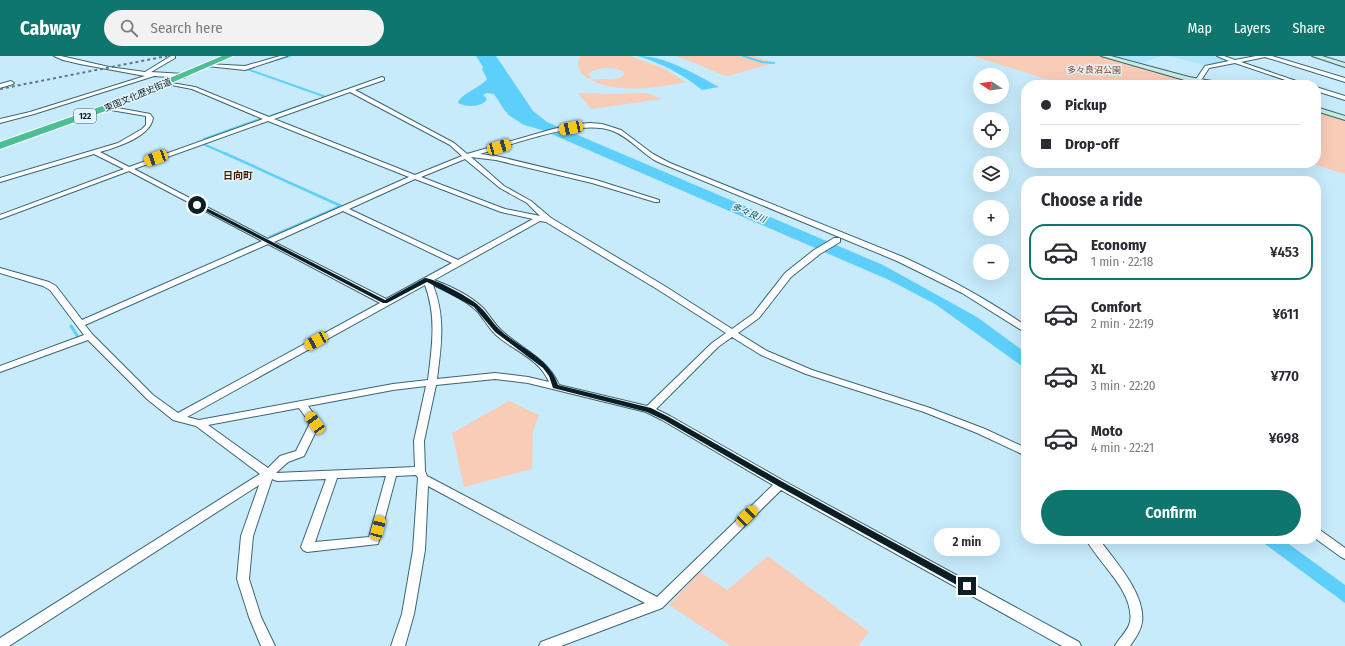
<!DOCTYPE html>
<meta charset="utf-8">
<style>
body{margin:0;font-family:"Fira Sans Condensed","Noto Sans JP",sans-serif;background:#f2f2f3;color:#2b2b33;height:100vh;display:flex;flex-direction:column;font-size:15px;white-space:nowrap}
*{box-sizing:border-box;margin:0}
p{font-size:13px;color:#7c7c81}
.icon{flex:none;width:22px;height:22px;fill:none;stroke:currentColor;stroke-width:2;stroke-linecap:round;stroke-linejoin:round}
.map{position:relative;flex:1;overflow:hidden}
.details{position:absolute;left:1021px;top:120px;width:300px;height:368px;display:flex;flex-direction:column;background:#fff;border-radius:16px;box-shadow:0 4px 16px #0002}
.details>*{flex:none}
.hud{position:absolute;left:1021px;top:24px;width:300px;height:88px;border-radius:16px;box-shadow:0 4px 16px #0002;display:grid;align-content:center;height:88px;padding:0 20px;background:#fff}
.needle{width:26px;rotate:283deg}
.controls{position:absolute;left:973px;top:12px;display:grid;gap:8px}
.controls a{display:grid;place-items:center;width:36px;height:36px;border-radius:50%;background:#fff;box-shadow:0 4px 16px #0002;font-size:20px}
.end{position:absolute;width:18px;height:18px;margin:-9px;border:5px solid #0c1e25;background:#fff;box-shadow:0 0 0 2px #fff}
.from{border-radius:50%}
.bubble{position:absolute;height:28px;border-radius:14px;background:#fff;box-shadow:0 4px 16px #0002;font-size:13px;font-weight:600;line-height:28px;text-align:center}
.car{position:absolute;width:12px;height:24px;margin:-12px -6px;border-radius:5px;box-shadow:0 0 3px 1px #0007;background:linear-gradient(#f5c518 24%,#345 0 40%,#f5c518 0 76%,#345 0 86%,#f5c518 0)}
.hud b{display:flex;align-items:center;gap:14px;height:38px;font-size:15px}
.hud b+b{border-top:1px solid #e1e1e2}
.hud i{width:10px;height:10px;background:#2b2b33}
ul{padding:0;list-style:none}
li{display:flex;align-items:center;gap:12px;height:56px;margin:0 8px 6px;padding:0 12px;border:2px solid transparent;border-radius:16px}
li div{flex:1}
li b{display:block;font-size:15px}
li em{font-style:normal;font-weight:600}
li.current{border-color:#0f766e}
li>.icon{width:36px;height:36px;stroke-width:1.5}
h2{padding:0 20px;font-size:18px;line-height:48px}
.button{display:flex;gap:8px;margin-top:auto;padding:8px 20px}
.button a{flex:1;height:46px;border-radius:24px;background:#0f766e;color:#fff;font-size:16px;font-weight:600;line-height:46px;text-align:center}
header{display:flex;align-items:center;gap:24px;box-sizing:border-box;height:56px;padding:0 20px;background:#0f766e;color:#fff}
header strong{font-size:19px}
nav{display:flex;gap:22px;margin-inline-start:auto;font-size:14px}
.search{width:280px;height:36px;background:#f2f2f3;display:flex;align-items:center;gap:10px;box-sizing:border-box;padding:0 14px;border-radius:22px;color:#7c7c81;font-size:15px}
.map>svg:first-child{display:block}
.built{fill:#aee5fc}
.green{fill:#f9ccb8}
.water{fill:#5dcffa}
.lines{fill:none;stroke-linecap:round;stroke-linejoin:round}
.stream-far2{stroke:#5dcffa;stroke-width:2}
.stream-far1{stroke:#5dcffa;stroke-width:2.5}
.stream{stroke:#5dcffa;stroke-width:3}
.street-casing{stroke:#3b6576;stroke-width:2}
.secondary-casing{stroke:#3b6576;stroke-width:2}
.highway-casing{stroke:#fff;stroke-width:2}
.street{fill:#fff;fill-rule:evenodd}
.secondary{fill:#c9ecdf;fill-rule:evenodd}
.highway{fill:#4bbe94;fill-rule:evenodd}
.rail{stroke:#5e7782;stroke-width:2;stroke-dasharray:3 3;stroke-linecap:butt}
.route{fill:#0c1e25}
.labels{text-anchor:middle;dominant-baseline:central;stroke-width:3;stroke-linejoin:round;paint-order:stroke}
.far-park-label{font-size:9px;fill:#87411d;stroke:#e3f5fd}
.far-street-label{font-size:9px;fill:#0c1e25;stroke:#e3f5fd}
.shield{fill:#e3f5fd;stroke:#4c5e66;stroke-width:1}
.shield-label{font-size:9px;font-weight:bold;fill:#0c1e25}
.far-water-label{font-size:9px;font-style:italic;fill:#054b61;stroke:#e3f5fd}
.far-quarter-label{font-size:10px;font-weight:bold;fill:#4d1e04;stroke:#e3f5fd}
</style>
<header>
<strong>Cabway</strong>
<div class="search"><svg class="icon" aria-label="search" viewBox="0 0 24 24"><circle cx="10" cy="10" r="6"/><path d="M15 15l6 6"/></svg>Search here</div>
<nav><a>Map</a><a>Layers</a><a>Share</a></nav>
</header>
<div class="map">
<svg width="1345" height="590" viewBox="0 0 1345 590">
<rect width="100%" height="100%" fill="#c7ebfb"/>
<!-- built -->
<path class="built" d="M1111,0h51l-21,7z
M1169,0h48l12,6 -21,4z"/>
<!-- green -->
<path class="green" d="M580,0h50l33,12 23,14c-29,6 -67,12 -95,-2 9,-3 19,3 32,-4l1,-4c-9,-6 -26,-5 -35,1v3l3,2 -3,1c-9,-5 -14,-13 -9,-23z
M677,0h77l20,7 -46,13 -5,-1z
M973,0h126l116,29h-150z
M578,37l36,1 32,-1 16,6 -71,10z
M1316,54l29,10v54l-35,-11h6z
M509,345l30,14 -6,16 -1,38 -68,18 -12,-54z
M768,500l101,76 -11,14h-127l-62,-41 31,-33 27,18z"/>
<!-- water -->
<path class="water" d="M476,0h20l37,55 14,11 336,143 94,52 49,36v16l-91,-65 -46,-24 -347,-150 -18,-5 -17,-11 1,-1 -3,-2 -11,-17 -7,-1 -4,2 4,4c-5,9 -21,8 -29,4 2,-9 22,-15 29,-24l-4,-8 -1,-1 1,-3z
M638,0c28,0 57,18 81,31l-17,3c-20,-16 -39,-26 -64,-34z
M1258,483h24l63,46v18z"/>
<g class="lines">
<!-- stream-far2 -->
<path class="stream-far2" d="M743,0l19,6 12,1
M264,7l26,-7
M249,12l-2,1 79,28 -3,1
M271,60l45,-16
M204,83l56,-20
M203,88l23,10"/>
<!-- stream-far1 -->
<path class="stream-far1" d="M224,97l117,53 -71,31
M236,196l22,-9"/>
<!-- stream -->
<path class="stream" d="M71,270l7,11"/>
<defs>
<path id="street" d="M54,0h7l48,11 36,5 26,-16h4v2l-24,14 33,2 3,2 -3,2 -30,-2 -120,38 -34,9v-4l30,-7 115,-36 -65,-12 -17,-4z
M280,0h7l-42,14 -38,-4 -2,-1 2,-1 38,2z
M1217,0h7l11,4 21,-4h16l73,22v4l-80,-25 -24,5 67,23h-8l-65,-22 -26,5 -9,14h-4l-1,-1 10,-15 24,-5z
M382,21l2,1v2l-29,10 99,53 13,11 86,-25 25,-5 12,-1 12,1 19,6 32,24 17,9 233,94c43,20 84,42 123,69v7l-64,-40 -65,-32 -239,-99c-16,-8 -27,-24 -45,-31 -32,-13 -99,13 -133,23l16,2 100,24 63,20v2h-4l-63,-19 -96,-23 -25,-3 33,29 27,15 20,17 112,67 69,44 21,-15 32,-41 29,-23 20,-12h6v4l-20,12 -29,23 -32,41 -21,15 29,18 45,19 118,38 55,21 41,19v8l-49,-23 -53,-21 -118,-38 -45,-19 -29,-18 -14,10 -62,62 14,7 114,65 295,161 2,4h-19l-281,-156 -119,118 -101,38h-22l2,-4 104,-39 -217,-117 -3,64 -11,64 -9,32h-14l11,-32 11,-64 5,-72 -2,-3 -20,1 -18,68 -71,8 -4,-2 -2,-3 25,-68 -49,2 -5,-2 -19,57 -4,43 12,38 14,29h-14l-12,-29 -12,-38 4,-43 18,-51 -250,161h-9v-8l260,-164 -64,-48 -23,-6 -26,-21 -59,-59 -88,32v-6l84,-31 -34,-45 -7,-4 -43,-13v-5l49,14 7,4 26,34 180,-79 -133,-70 -129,48v-4l124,-46 -30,-15 -94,28v-4l118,-35 24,-14 4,-4v-9l-41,-7v-2l2,-1 43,8 3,4c-3,19 -36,29 -53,34l29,15 134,-48 -71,-30 -26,-5v-2l29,5 74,30zM350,36l100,53 12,11 -47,19 -141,-56zM268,65l141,56 -141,62 -134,-70zM465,103l35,29 27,15 13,13 -35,-7 -84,-32zM415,123l86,33 32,7 -75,41 -109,-51zM343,155l109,52 -66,36 -112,-57zM540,165l6,1 111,67 69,44 -14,10 -65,63 -88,-21c-12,-27 -37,-36 -57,-54 -8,-7 -13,-17 -20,-24 -13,-12 -32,-21 -48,-27zM268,188l112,59 -202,110 -25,-18 -61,-61 -7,-9zM425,229c12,32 7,62 3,95l-35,4 -194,36 -12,-3zM433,229c15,7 33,15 45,27 6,7 10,15 17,22 17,16 44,24 54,48l-21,-5 -33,-4 -58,6c4,-33 9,-61 -4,-94zM495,323l33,4 118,29 16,8 111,65 -116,112 -230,-121 -2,-5 -1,-30 12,-56zM426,330l-12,55 1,26 -139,6 12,-11 16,-6 16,-33 -12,-17 85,-16zM299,352l11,15 -14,28 -16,5 -12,12 -60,-43zM386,420l-17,61 -54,5 22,-64z
M11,25l3,2 -1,1 -13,4v-4z
M1316,31l29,9v4l-29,-9z
M1316,473l4,1 25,18v11l-4,-2 -25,-18z
M1086,483h13c15,21 47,55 43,83 -1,8 -7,17 -12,24h-15c4,-8 13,-15 15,-24 5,-30 -31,-58 -44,-83z"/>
<path id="secondary" d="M1101,0h10l78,21 34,6 4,2h-16l-23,-4z
M1312,0h10l23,7v4z
M1316,51l29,9v4l-29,-9z"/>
<path id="highway" d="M222,0h11l-119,52 -114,41v-7l108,-38z"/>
</defs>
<!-- street casing -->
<use href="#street" class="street-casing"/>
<!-- secondary casing -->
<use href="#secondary" class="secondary-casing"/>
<!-- highway casing -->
<use href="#highway" class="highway-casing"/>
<!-- street -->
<use href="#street" class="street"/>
<!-- secondary -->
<use href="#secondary" class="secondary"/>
<!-- highway -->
<use href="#highway" class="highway"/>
<!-- rail -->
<path class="rail" d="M0,33l167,-33"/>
</g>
<!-- route -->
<path class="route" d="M196,148h3l186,96 40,-22c9,0 48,21 54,28 8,7 13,16 20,23 20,19 50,28 59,56l93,23 18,9 114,65 187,102 1,2 -4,4 -3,-1 -186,-103 -114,-66 -17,-8 -94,-24 -4,-12 -6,-8 -48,-36 -21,-25 -47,-25 -40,21h-4l-187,-97z"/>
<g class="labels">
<!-- far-park labels -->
<g class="far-park-label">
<text x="1094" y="14">多々良沼公園</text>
</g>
<!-- far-street labels -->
<g class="far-street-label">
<text transform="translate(138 39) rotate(-23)">東国文化歴史街道</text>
</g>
<!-- shield labels -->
<rect class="shield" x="74" y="53" width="22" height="14" rx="3"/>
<g class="shield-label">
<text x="85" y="60">122</text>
</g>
<!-- far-water labels -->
<g class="far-water-label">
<text transform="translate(749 157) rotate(23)">多々良川</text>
</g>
<!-- far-quarter labels -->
<g class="far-quarter-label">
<text x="238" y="120">日向町</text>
</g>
</g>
</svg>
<div class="controls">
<a><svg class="needle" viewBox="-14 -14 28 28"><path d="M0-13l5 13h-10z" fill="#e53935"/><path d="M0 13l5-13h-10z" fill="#7c7c81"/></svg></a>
<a><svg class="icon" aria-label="locate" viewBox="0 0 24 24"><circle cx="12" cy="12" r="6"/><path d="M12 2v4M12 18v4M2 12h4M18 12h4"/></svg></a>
<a><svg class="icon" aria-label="layers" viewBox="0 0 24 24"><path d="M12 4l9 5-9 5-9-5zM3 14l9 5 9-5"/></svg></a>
<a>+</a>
<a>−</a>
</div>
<i class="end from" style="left:197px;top:149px"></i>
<i class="end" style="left:967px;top:530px"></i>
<div class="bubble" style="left:934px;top:472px;width:66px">2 min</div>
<i class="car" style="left:571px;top:72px;rotate:258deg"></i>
<i class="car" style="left:499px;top:91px;rotate:74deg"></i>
<i class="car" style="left:156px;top:102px;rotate:250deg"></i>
<i class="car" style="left:316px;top:285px;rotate:241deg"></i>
<i class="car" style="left:315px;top:367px;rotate:324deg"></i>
<i class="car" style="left:747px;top:460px;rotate:46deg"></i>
<i class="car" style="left:378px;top:472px;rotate:15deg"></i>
<div class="hud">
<b><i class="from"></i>Pickup</b>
<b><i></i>Drop-off</b>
</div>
<section class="details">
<h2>Choose a ride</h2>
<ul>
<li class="current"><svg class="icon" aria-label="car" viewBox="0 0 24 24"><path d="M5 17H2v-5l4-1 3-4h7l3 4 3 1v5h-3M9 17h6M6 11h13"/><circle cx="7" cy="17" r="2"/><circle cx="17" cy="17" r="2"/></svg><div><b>Economy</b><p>1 min · 22:18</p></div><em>¥453</em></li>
<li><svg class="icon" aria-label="car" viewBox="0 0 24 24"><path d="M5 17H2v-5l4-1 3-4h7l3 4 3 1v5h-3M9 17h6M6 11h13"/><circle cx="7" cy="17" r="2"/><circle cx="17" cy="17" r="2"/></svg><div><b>Comfort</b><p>2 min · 22:19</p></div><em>¥611</em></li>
<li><svg class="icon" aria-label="car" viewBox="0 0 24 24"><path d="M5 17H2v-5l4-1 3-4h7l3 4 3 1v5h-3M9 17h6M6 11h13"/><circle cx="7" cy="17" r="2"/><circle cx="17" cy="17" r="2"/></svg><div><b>XL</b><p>3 min · 22:20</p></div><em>¥770</em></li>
<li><svg class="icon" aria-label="car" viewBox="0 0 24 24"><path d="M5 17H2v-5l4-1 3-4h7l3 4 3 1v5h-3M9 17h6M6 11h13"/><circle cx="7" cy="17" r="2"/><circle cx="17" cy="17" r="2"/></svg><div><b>Moto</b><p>4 min · 22:21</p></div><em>¥698</em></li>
</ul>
<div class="button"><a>Confirm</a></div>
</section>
</div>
